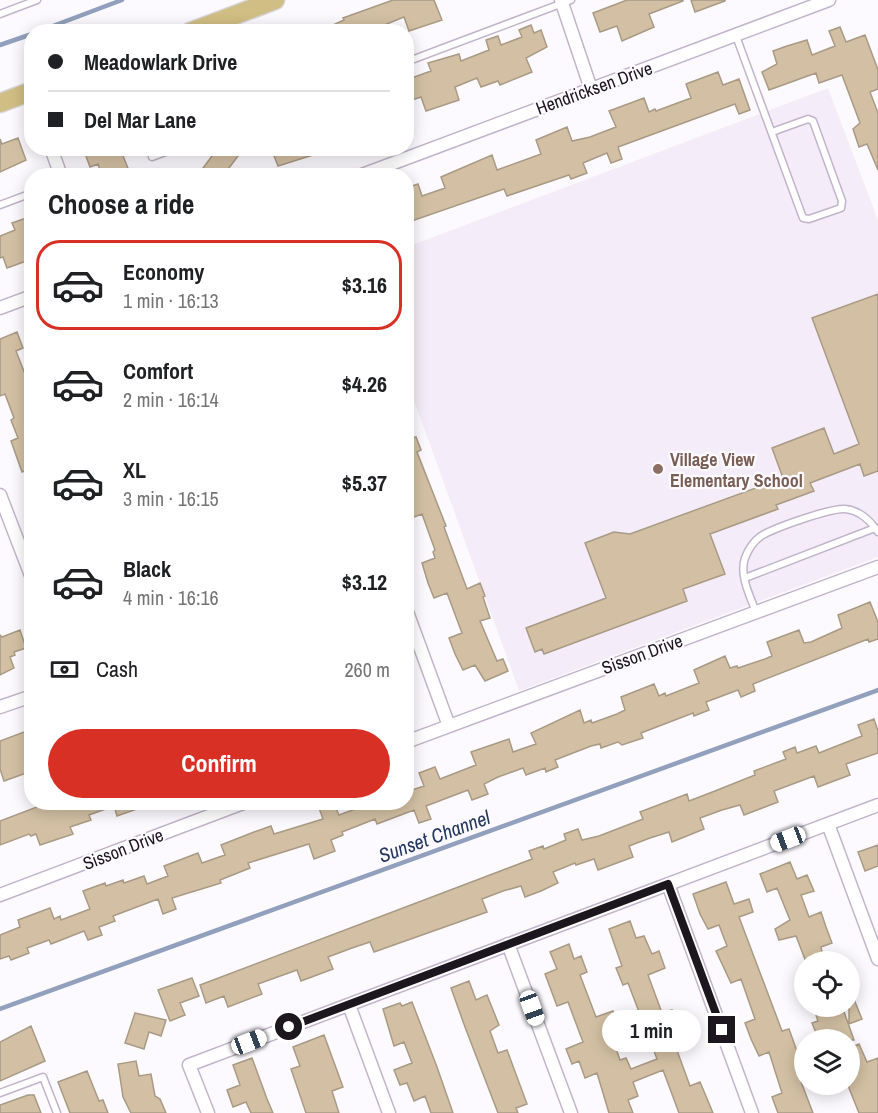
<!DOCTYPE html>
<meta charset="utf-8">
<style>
body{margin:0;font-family:"Archivo Narrow",sans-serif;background:#f2f2f2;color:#202124;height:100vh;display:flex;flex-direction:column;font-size:22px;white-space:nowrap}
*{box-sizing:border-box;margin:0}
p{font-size:20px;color:#757577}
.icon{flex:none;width:33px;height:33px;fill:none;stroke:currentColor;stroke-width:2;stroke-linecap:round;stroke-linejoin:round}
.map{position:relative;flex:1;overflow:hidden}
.sheet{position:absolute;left:24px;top:168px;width:390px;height:642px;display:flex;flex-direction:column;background:#fff;border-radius:24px;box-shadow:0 3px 15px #0003}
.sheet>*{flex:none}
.guide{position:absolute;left:24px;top:24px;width:390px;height:132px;border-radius:24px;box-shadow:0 3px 15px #0003;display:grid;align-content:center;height:132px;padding:0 24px;background:#fff}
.controls{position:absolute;left:794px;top:951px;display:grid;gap:12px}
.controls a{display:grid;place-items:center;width:66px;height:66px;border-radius:50%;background:#fff;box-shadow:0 3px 15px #0003;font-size:30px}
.end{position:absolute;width:27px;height:27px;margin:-14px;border:8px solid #1c171f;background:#fff;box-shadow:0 0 0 3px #fff}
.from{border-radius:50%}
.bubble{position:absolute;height:42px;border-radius:21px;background:#fff;box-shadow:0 3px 15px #0003;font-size:20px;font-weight:700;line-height:42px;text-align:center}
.car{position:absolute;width:18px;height:36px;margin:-18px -9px;border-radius:8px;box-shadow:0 0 4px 2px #0007;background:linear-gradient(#fff 24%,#345 0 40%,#fff 0 76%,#345 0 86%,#fff 0)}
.guide b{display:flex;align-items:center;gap:21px;height:57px;font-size:22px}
.guide b+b{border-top:2px solid #e0e0e0}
.guide i{width:15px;height:15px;background:#202124}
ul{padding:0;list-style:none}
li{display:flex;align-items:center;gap:18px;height:90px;margin:0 12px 9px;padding:0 12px;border:3px solid transparent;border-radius:24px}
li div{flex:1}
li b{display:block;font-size:22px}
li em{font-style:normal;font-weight:700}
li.on{border-color:#d93025}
li>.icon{width:54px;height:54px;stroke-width:1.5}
h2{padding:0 24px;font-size:27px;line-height:72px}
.pay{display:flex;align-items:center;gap:15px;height:66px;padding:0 24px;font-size:22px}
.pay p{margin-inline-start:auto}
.primary-button{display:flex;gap:12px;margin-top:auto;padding:12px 24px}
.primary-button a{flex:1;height:69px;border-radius:36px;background:#d93025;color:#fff;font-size:24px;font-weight:700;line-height:69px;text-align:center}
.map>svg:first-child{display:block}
.built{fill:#f4edf9}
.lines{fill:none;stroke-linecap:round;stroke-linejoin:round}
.stream{stroke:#91a0bc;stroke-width:4.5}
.building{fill:#d3c0a4;stroke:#a89a84;stroke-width:1.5}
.service-casing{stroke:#c2b4cb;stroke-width:9}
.minor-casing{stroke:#c2b4cb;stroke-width:15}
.primary-casing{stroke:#d6d5d7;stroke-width:21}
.service{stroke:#fff;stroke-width:6}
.minor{stroke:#fff;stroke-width:12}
.primary{stroke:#d1be84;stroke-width:18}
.route{stroke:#1c171f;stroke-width:8}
.education-dot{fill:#8d6e63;stroke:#fdfaff;stroke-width:2}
.labels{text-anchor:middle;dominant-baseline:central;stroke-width:4.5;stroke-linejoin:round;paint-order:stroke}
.street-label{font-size:18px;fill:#1c171f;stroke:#fdfaff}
.education-label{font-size:18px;font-weight:bold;fill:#785e54;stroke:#fdfaff;text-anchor:start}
.water-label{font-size:20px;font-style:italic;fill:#23385f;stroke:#fdfaff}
</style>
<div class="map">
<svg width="878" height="1113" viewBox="0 0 878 1113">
<rect width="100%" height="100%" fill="#fdfaff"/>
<!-- built -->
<path class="built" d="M828,88l50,132v337l-359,134 -112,-310v-134z"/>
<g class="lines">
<!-- stream -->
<path class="stream" d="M37,32l85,-32
M0,45l32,-11
M0,1009l878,-319"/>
</g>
<!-- building -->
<path class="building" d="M393,0h41l8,20 -33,11 -5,-14 -37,15h-49l26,-12 -1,-2z
M627,0h56v1l-34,13 5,13 -32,14 -5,-15 -17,6 -7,-19z
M691,0h34v1l-30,11z
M531,25l3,8 7,-3 6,17 -21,11 6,14 -32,13 -2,-4 -17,6 -4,-9 -22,9 4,13 -33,11 -5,-14 -15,5v-22l25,-9 -3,-8 31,-9 2,7 28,-11 -3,-10 12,-4 3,9 21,-8 -3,-7z
M840,27l6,15 19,-7 13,35v19l-8,3 8,21v57l-11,-26 -8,3 -6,-18 7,-6 -18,-48 -23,8 -3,-10 -47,17 -7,-18 15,-8 -4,-13 14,-5 20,-6 5,15 23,-9 -6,-15z
M718,72l5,13 16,-6 11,31 -11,4 -4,-10 -117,43 4,12 -11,4 -4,-10 -24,10 4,10 -16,6 -2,-4 -62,21 -3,-7 -98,34v-35l12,-4 4,12 23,-8 -4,-11 51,-22 5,15 44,-16 -5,-14 31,-13 5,14 18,-4 26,-10 -7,-16 35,-13 5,14 6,-3 1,2 35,-13 -5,-14z
M18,138l8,22 -26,12v-33l2,5z
M83,148h37l11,28h-29l-4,-12 -8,3z
M218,148h26l-21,28h-26z
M271,148h58v2l-51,16z
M32,216v43l-25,9 -4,-11 -3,1v-22l15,-6 -3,-7z
M878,294v177l-14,5 -4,-12 -50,19 4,8 -38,14 2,4 -68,25 15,40 -42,15 4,12 -143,53 -2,-5 -7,3 -9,-24 80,-30 -21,-55 29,-11 16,2 153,-56 -11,-30 52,-20 10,26 25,-10 -47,-126z
M17,332l6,16 -7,3 16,41v76l-10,4 -11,-31 7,-3 -7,-18 3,-2 -9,-24 -5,2v-57z
M406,427l6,11 4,-1 5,13 -4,2 29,74 -2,1 23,62 13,-6 5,13 -2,1 7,21 -10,3 17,40 6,-2 5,12 -23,10 -10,-16 -12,5 -8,-16 -6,-16 13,-5 -15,-40 -13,5 -6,-15 -6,-20 13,-5 -2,-6 2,-2 -13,-36 -16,6z
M870,602l8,20v17l-9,3 -1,-3 -115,45 2,7 -14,6 -3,-7 -32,12 3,8 -15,6 -1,-3 -52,20 2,5 -21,7 -4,-3 -17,6 -1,-4 -9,2 -36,14 3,7 -12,5 -1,-4 -19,7 -3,-7 -25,9 -14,7 4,10 -16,6 -4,-10 -42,16 5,13 -12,4 -5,-13 -37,14 -2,-5 -33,13 1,3 -12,5 4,11 -21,8 -5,-15 -61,19 2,5 -30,12 1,3 -49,15 4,11 -13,5 -5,-15 -45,17 2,5 -16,6 3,8 -14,5 -4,-9 -33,13 -2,-4 -22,8 2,5 -18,7 -2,-4 -9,3v-24l20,-8 -2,-7 32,-12 4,11 6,-3 1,4 29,-11 -7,-18 22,-8 1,3 17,-6 1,3 20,-7 3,8 21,-8 -4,-10 34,-13 4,10 23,-8 -4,-10 33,-13 17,-6 3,8 49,-15 -4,-11 14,-6 6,13 22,-8 2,-5h43v-10l18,-6 -5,-13 16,-6 5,12 36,-14 -5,-13 38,-13 4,13 23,-8 -5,-11 49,-23 4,13 7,-3 1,3 25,-9 8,-4 -4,-13 33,-13 5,12 6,-3 1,3 33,-13 -5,-13 31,-14 5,12 7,-2 1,2 27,-9 7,-3 -5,-14 32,-12 5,13 7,-1 31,-14 -4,-13z
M20,630l6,18 -12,4 1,3 -5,2 4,11 -14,7v-40l2,2z
M874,719l4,12v22l-32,11 4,11 -32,12 -4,-11 -40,15 4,11 -34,13 -4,-10 -18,5 -22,8 4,11 -32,13 -3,-10 -19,6 -21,8 4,11 -35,13 -4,-11 -18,6 -1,-2 -22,9 5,11 -17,8 -16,6 -4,-11 -18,5 -21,8 5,13 -113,40 -4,-10 -18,6 -24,9 5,12 -32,12 -4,-11 -39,14 4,10 -34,13 -4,-11 -18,7 -6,-18 332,-126 -3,-8 14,-5 1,3 22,-9 -2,-6 14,-5 4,11 17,-4 44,-17 -3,-7 47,-18 2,7 26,-10 40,-16 -1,-4 32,-12 -3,-7 12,-5 2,6 19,-7 3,7 43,-17 -4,-11z
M32,729v42l-28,10 -4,-12v-28z
M50,802h101v2l-34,12 -3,-10 -25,9 2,5 -21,7 3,7 -33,11 -4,-11 -5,2 -2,-2 -29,11v-24z
M878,845v21l-13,5 -7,-19z
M790,862l7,17 10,-4 7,16 -13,4 8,22 12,-5 5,15 6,16 -11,4 3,15h-18l-10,-26 -17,4 -4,-11 15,-9 -13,-32 -10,4 -7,-18z
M726,882l8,22 15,-5 4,13 -14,5 43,114 7,-2 15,42v7l-4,1 13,34h-35l-6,-16 10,-4 -13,-41 -10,4 -8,-17 -6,-16 10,-4 -14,-40 -10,4 -15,-32 11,-5 -8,-21 -11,4 -8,-15 -7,-20z
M630,921l6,17 8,-2 8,18 7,-3 6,17 -17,7 14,38 10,-3 6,14 6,18 -9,3 15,41 10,-4 13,31h-34l-16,-43 -30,12 5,14 -10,4 5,13h-24l-12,-40 -12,5 -6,-17 -7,3 -6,-15 17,-7 -15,-40 -11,4 -12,-32 12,-5 -7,-17 19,-8 5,15 7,-3 6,16 -7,3 16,42 17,-6 4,11 -9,3 12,35 6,-2 5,11 26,-10 -29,-76 -5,2 -7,-17 6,-2 -13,-37z
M192,978l7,18 -19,7 5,12 -15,6 -12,-31z
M469,981l7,19 11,-5 12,30 -9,6 8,22 9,-3 20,54 -11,4 2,5h-20l-33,-86 -14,-39z
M849,987l13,32 -13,5z
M412,1002l25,65 16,46h-22l-6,-17 -11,5 -7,-18 -7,2 -6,-15 18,-7 -8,-21 -10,4 -11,-37 17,-6 2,3z
M813,1006h29l12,34h-20l-1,-4 -14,4 -7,-17 6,-2z
M135,1013l31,7 -5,16 -12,-4 -5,17 -19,-6z
M31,1026l14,35 -45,20v-39z
M324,1035l19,52 -11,4 7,22h-33l-15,-44 9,-3 -7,-19z
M859,1044l8,18 11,-4v55h-19l-10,-25v-40z
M252,1058l15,41 6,14h-22l-5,-11 -13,5 -6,-17 13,-5 -7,-20z
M136,1061l3,15 12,-2 4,22 5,3 6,14h-35l-8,-16 -5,-33z
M87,1071l12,30 4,-1 5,13h-38l-12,-31z
M28,1095h6l7,18h-41v-8z"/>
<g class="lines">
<defs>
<path id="service" d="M0,14l37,-14
M736,36l67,182 6,1 32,-11 1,-7 -29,-80 -5,-2 -36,13
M406,62l165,-62
M152,157l24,-9
M0,205l32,-12
M745,578l130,-50
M756,612c-6,-16 -17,-37 -11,-54 3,-8 9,-17 16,-22 13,-8 69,-28 84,-27 14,1 26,12 33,23
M0,1093l43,-16 14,36"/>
<path id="minor" d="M561,0l30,89
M51,148l10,28
M359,176l470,-176
M0,308l32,-12
M0,495l32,83
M406,609l43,117
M0,707l32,-11
M406,742l472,-175
M828,824l50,135
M668,884l84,229
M0,895l246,-93
M508,944l63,169
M349,1005l40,108
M208,1113l-19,-48 689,-260"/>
<path id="primary" d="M190,32l85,-32
M0,103l32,-12"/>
</defs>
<!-- service casing -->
<use href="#service" class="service-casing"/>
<!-- minor casing -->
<use href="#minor" class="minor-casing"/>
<!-- primary casing -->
<use href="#primary" class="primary-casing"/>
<!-- service -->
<use href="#service" class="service"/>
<!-- minor -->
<use href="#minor" class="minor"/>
<!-- primary -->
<use href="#primary" class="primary"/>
</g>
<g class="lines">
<!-- route -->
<path class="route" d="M289,1027l379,-143 54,146"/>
</g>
<!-- markers -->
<circle class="education-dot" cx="658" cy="469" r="6"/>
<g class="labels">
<!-- street labels -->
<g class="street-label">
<text transform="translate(594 88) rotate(-20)">Hendricksen Drive</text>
<text transform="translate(642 654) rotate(-20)">Sisson Drive</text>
<text transform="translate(123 849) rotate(-21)">Sisson Drive</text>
</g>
<!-- education labels -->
<g class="education-label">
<text x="670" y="459">Village View<tspan x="670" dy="21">Elementary School</tspan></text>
</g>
<!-- water labels -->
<g class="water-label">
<text transform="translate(434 836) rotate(-20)">Sunset Channel</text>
</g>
</g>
</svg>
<div class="controls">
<a><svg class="icon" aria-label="locate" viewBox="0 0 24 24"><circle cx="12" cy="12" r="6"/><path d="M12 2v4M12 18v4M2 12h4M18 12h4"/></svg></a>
<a><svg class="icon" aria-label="layers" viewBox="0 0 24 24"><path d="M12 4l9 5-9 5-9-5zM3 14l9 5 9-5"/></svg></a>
</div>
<i class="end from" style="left:289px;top:1027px"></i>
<i class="end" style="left:722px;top:1030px"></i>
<div class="bubble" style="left:602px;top:1010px;width:99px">1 min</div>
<i class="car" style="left:788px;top:839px;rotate:249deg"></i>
<i class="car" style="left:532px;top:1008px;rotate:160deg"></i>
<i class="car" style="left:249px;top:1042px;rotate:69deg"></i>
<div class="guide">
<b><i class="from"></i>Meadowlark Drive</b>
<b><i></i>Del Mar Lane</b>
</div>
<section class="sheet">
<h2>Choose a ride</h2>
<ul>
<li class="on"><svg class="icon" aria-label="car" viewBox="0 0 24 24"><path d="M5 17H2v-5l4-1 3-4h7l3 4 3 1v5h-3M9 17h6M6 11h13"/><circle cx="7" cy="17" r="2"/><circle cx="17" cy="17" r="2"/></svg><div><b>Economy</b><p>1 min · 16:13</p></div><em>$3.16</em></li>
<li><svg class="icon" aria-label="car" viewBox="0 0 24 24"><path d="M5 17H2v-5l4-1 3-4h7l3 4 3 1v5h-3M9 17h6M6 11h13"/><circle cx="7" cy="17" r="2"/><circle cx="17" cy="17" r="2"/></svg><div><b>Comfort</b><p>2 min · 16:14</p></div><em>$4.26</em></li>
<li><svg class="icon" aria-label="car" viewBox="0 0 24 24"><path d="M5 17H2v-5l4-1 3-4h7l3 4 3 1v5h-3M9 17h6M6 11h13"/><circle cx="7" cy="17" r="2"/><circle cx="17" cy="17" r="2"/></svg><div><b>XL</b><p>3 min · 16:15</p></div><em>$5.37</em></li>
<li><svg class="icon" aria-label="car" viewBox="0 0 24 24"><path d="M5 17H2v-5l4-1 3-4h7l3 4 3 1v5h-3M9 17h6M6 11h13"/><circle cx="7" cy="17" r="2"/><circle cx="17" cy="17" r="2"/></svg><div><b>Black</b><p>4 min · 16:16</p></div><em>$3.12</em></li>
</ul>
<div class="pay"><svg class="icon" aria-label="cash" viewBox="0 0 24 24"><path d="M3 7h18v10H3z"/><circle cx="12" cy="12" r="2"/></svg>Cash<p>260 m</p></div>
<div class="primary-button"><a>Confirm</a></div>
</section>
</div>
